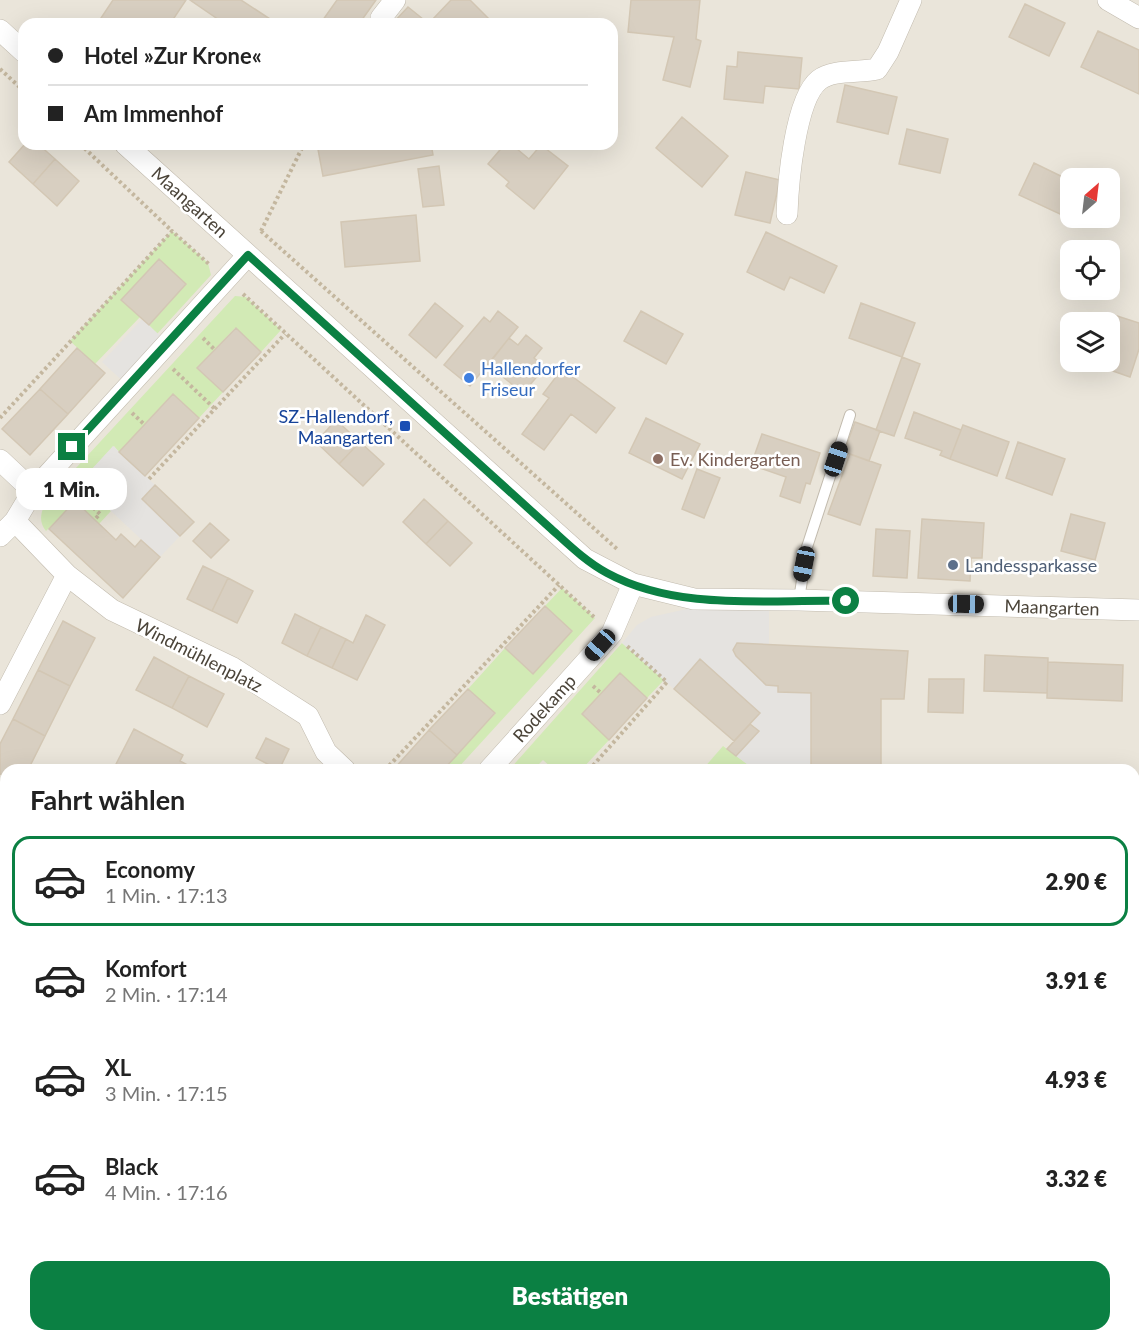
<!DOCTYPE html>
<html lang="de">
<meta charset="utf-8">
<style>
body{margin:0;font-family:Lato,sans-serif;background:#f6f6f6;color:#222;height:100vh;display:flex;flex-direction:column;font-size:22px;white-space:nowrap}
*{box-sizing:border-box;margin:0}
p{font-size:20px;color:#767676}
.icon{flex:none;width:33px;height:33px;fill:none;stroke:currentColor;stroke-width:2;stroke-linecap:round;stroke-linejoin:round}
.map{position:relative;flex:1;overflow:hidden}
.drawer{position:absolute;left:0px;top:764px;width:1140px;height:578px;display:flex;flex-direction:column;background:#fff;border-radius:18px 18px 0 0;box-shadow:0 6px 24px #0002}
.drawer>*{flex:none}
.hud{position:absolute;left:18px;top:18px;width:600px;height:132px;border-radius:18px;box-shadow:0 6px 24px #0002;display:grid;align-content:center;height:132px;padding:0 30px;background:#fff}
.needle{width:39px;rotate:28deg}
.fabs{position:absolute;left:1060px;top:168px;display:grid;gap:12px}
.fabs a{display:grid;place-items:center;width:60px;height:60px;border-radius:12px;background:#fff;box-shadow:0 6px 24px #0002;font-size:30px}
.end{position:absolute;width:27px;height:27px;margin:-14px;border:8px solid #0b8043;background:#fff;box-shadow:0 0 0 3px #fff}
.from{border-radius:50%}
.bubble{position:absolute;height:42px;border-radius:18px;background:#fff;box-shadow:0 6px 24px #0002;font-size:20px;font-weight:800;line-height:42px;text-align:center}
.car{position:absolute;width:18px;height:36px;margin:-18px -9px;border-radius:8px;box-shadow:0 0 4px 2px #0007;background:linear-gradient(#222 24%,#8ab4d8 0 40%,#222 0 76%,#8ab4d8 0 86%,#222 0)}
.hud b{display:flex;align-items:center;gap:21px;height:57px;font-size:22px}
.hud b+b{border-top:2px solid #e0e0e0}
.hud i{width:15px;height:15px;background:#222}
ul{padding:0;list-style:none}
li{display:flex;align-items:center;gap:18px;height:90px;margin:0 12px 9px;padding:0 18px;border:3px solid transparent;border-radius:18px}
li div{flex:1}
li b{display:block;font-size:22px}
li em{font-style:normal;font-weight:800}
li.current{border-color:#0b8043}
li>.icon{width:54px;height:54px;stroke-width:1.5}
h2{padding:0 30px;font-size:27px;line-height:72px}
.action{display:flex;gap:12px;margin-top:auto;padding:12px 30px}
.action a{flex:1;height:69px;border-radius:18px;background:#0b8043;color:#fff;font-size:24px;font-weight:800;line-height:69px;text-align:center}
.map>svg:first-child{display:block}
.residential{fill:#eae5da;fill-rule:evenodd}
.green{fill:#d2eab5}
.parking{fill:#e5e3e0}
.building{fill:#d8cfc1;stroke:#d3c7b4;stroke-width:1.5}
.lines{fill:none;stroke-linecap:round;stroke-linejoin:round}
.lane-casing{stroke:#c2bbae;stroke-width:12}
.street-casing{stroke:#c2bbae;stroke-width:22}
.secondary-casing{stroke:#d6c79b;stroke-width:32}
.path{stroke:#c4b79f;stroke-width:4;stroke-dasharray:3 3;stroke-linecap:butt}
.lane{stroke:#fff;stroke-width:10}
.street{stroke:#fff;stroke-width:21}
.secondary{stroke:#fff3cd;stroke-width:30}
.route{stroke:#0b8043;stroke-width:8}
.shop-dot{fill:#3f7fe0;stroke:#fff;stroke-width:2}
.transit-dot{fill:#1a4fb4;stroke:#fff;stroke-width:2}
.education-dot{fill:#8d6e63;stroke:#fff;stroke-width:2}
.service-dot{fill:#5c6f8a;stroke:#fff;stroke-width:2}
.labels{text-anchor:middle;dominant-baseline:central;stroke-width:5;stroke-linejoin:round;paint-order:stroke}
.street-label{font-size:18px;fill:#4b4439;stroke:#fff}
.shop-label{font-size:18px;fill:#366cbe;stroke:#fff;text-anchor:start}
.transit-label{font-size:18px;fill:#164399;stroke:#fff;text-anchor:end}
.education-label{font-size:18px;fill:#785e54;stroke:#fff;text-anchor:start}
.service-label{font-size:18px;fill:#4e5e75;stroke:#fff;text-anchor:start}
</style>
<div class="map">
<svg width="1139" height="1340" viewBox="0 0 1139 1340">
<rect width="100%" height="100%" fill="#f6f3ec"/>
<!-- residential -->
<path class="residential" d="M0,0h1139v890l-5,7v-127l-380,-1 -31,-22 -21,23h-696v565h344l-3,5h-339l-8,-4zM24,24h588v120h-588zM1071,178h39v40h-39zM1071,250h39v40h-39zM1071,322h39v40h-39z"/>
<!-- green -->
<path class="green" d="M172,231l36,32 3,12 -54,59 -8,-9 37,-41 -27,-25 -38,41 19,17 -45,47 -25,-23z
M235,296l11,1 35,33 -20,22 -26,-24 -38,40 26,24 -24,26 -26,-24 -54,58 -5,-6 -34,36 31,29 -12,13 -24,-22 -29,29c-10,-12 -3,-25 5,-36z
M562,588l33,30 -138,151 -14,1 52,-56 -27,-25 37,-41 28,25 39,-42 -27,-25z
M622,643l42,37 -17,18 -27,-25 -38,41 27,26 -27,29h-29l-10,-9 -9,9 -25,1z
M723,746l31,23 -52,1z
M350,1335h454l-4,5h-453z"/>
<!-- parking -->
<path class="parking" d="M142,319l26,24 -40,43 -26,-24z
M113,446l42,39 -13,14 38,37 -20,21 -80,-75z
M696,607l73,3v35l-32,-2 -4,7 3,6 30,29 12,1v6l33,1v76h-57l-18,-13 22,-25 -58,-71 -26,29 -52,-46 15,-18 14,-8z"/>
<!-- building -->
<path class="building" d="M113,0h73l-16,24h-73z
M190,0h51l29,19 -4,5h-41z
M337,0h39l-17,24h-39z
M451,0h19l24,24h-58l-4,-4z
M631,0h69l-4,39 5,2 -11,46 -27,-7 11,-43 -46,-5z
M1025,4l40,19 -16,33 -40,-19z
M408,7l15,12 -4,5h-27z
M1098,31l41,19v44l-58,-27z
M738,52l64,6 -3,31 -34,-3 -2,17 -39,-4 3,-33 10,1z
M845,85l52,12 -9,37 -51,-12z
M682,117l46,39 -26,31 -46,-39z
M907,129l41,10 -8,34 -41,-9z
M25,144h13l17,15 -22,25 -24,-22z
M317,144h114l2,11 -110,21z
M505,144h6l18,15 12,-14 27,21 -34,43 -28,-23 3,-4 -21,-18z
M55,159l24,22 -22,25 -24,-22z
M1034,163l37,18v37h22l-5,9 -69,-32z
M439,166l5,39 -21,2 -5,-38z
M746,172l34,8 -10,43 -35,-8z
M416,215l4,46 -75,6 -4,-45z
M766,232l71,34 -13,27 -34,-16 -6,13 -37,-18z
M159,259l27,25 -37,41 -28,-25z
M435,303l28,23 -27,32 -27,-23z
M861,303l54,20 -13,34 -53,-19z
M498,311l20,16 -48,59 -26,-21 40,-48 6,5z
M641,311l42,23 -17,30 -42,-23z
M1111,314l28,9v26l-9,28 -37,-13 1,-2h16v-40h-2z
M236,328l25,24 -38,40 -26,-24z
M526,335l16,13 -8,10 11,9 -22,26 -35,-28 21,-27 9,7z
M77,348l28,25 -37,41 -28,-25z
M902,357l18,7 -26,72 -18,-6z
M562,369l53,39 -19,25 -25,-19 -27,36 -22,-16 27,-36 -6,-4z
M40,389l28,25 -38,41 -28,-26z
M173,394l26,24 -54,58 -26,-24z
M914,412l47,18 -11,29 -10,-4 2,-4 -37,-13z
M646,418l54,26 -18,35 -53,-26z
M336,420l24,22 -21,22 -23,-22z
M855,422l25,9 -11,30 -25,-9z
M963,425l46,17 -12,34 -47,-17z
M762,434l58,19 -10,31 -4,-1 -6,20 -20,-7 6,-19 -35,-12z
M360,442l24,22 -21,22 -24,-22z
M1018,442l47,17 -13,36 -46,-17z
M850,454l31,11 -21,60 -32,-11z
M697,469l23,9 -16,40 -22,-9z
M155,485l39,37 -14,14 -38,-37z
M424,499l24,22 -22,23 -23,-22z
M75,501l41,39 5,-6 14,13 6,-7 19,17 -37,41 -74,-69z
M1071,514l34,9 -10,37 -34,-9z
M922,519l62,4 -2,35h-11l-1,23 -52,-3z
M448,521l24,22 -22,23 -24,-22z
M210,523l19,17 -18,18 -18,-17z
M876,529l34,2 -3,47 -34,-2z
M203,566l25,12 -16,33 -25,-12z
M228,578l25,13 -16,32 -25,-12z
M545,606l27,25 -39,43 -28,-26z
M295,614l26,13 -14,29 -25,-13z
M366,615l19,10 -28,55 -25,-12 14,-29 7,4z
M63,621l32,17 -25,48 -32,-16z
M321,627l25,12 -14,29 -25,-12z
M737,643l171,8 -4,48h-23v71h-70v-77l-33,-1v-6l-12,-1 -30,-29 -3,-6z
M985,655l63,3 -1,35 -63,-2z
M154,657l35,19 -17,32 -36,-18z
M700,659l60,54 -26,28 -60,-52z
M1048,662l75,3 -1,36 -75,-3z
M38,670l32,16 -25,50 -32,-17z
M620,673l27,25 -38,42 -27,-26z
M189,676l35,18 -17,33 -35,-19z
M929,679h35l-1,34 -35,-1z
M468,689l27,24 -38,42 -28,-25z
M13,719l32,17 -17,34h-22v7l-6,-3v-30z
M750,724l9,7 -23,25 -9,-7z
M134,729l49,26 -3,6 17,9h-84z
M429,730l28,25 -14,15h-50z
M266,738l23,11 -10,21 -23,-12z
M4,777h2v61l-6,-3v-50z
M3,1087l3,2v39l-6,-3v-32z
M159,1335h41l-2,5h-41z"/>
<g class="lines">
<defs>
<path id="lane" d="M799,600l8,-53 43,-132"/>
<path id="street" d="M1108,0l31,18
M381,18l14,-18
M0,30l24,22
M125,144l460,415 48,25 61,15 105,1 340,10
M787,214c1,-30 8,-115 32,-134 14,-11 41,-7 58,-11l11,-17 23,-52
M0,460l33,31
M0,536l15,-15 18,-30 215,-236
M67,575l45,35 121,58 75,48 18,36 19,18
M0,704l67,-129 -52,-54
M489,770l123,-137 21,-49
M0,1167l6,3
M335,1335l5,2"/>
<path id="secondary" d="M1134,948l5,-6
M840,1340l4,-5"/>
</defs>
<!-- lane casing -->
<use href="#lane" class="lane-casing"/>
<!-- street casing -->
<use href="#street" class="street-casing"/>
<!-- secondary casing -->
<use href="#secondary" class="secondary-casing"/>
<!-- path -->
<path class="path" d="M0,69l24,22
M80,144l92,87
M261,231l356,318
M261,231l43,-87
M243,294l352,324
M203,338l12,12
M173,369l42,40
M132,413l13,12
M0,418l172,-187 38,34
M149,479l136,-145
M67,483l33,31 -6,6
M593,686l8,7
M385,770l174,-185
M589,770l78,-88 -40,-36
M0,848l6,3
M0,878l6,-11
M0,994l6,3
M1134,996l5,-7
M548,1335l9,5
M202,1340l3,-5
M878,1340l4,-5"/>
<!-- lane -->
<use href="#lane" class="lane"/>
<!-- street -->
<use href="#street" class="street"/>
<!-- secondary -->
<use href="#secondary" class="secondary"/>
</g>
<g class="lines">
<!-- route -->
<path class="route" d="M72,447l176,-192 301,272c19,17 36,34 58,46 72,39 161,26 239,28"/>
</g>
<!-- markers -->
<circle class="shop-dot" cx="469" cy="378" r="6"/>
<rect class="transit-dot" x="399" y="420" width="12" height="12" rx="3"/>
<circle class="education-dot" cx="658" cy="459" r="6"/>
<circle class="service-dot" cx="953" cy="565" r="6"/>
<g class="labels">
<!-- street labels -->
<g class="street-label">
<text transform="translate(190 202) rotate(42)">Maangarten</text>
<text transform="translate(1052 607) rotate(2)">Maangarten</text>
<text transform="translate(199 655) rotate(27)">Windmühlenplatz</text>
<text transform="translate(544 708) rotate(-48)">Rodekamp</text>
</g>
<!-- shop labels -->
<g class="shop-label">
<text x="481" y="368">Hallendorfer<tspan x="481" dy="21">Friseur</tspan></text>
</g>
<!-- transit labels -->
<g class="transit-label">
<text x="393" y="416">SZ-Hallendorf,<tspan x="393" dy="21">Maangarten</tspan></text>
</g>
<!-- education labels -->
<g class="education-label">
<text x="670" y="459">Ev. Kindergarten</text>
</g>
<!-- service labels -->
<g class="service-label">
<text x="965" y="565">Landessparkasse</text>
</g>
</g>
</svg>
<div class="fabs">
<a><svg class="needle" viewBox="-14 -14 28 28"><path d="M0-13l5 13h-10z" fill="#e53935"/><path d="M0 13l5-13h-10z" fill="#767676"/></svg></a>
<a><svg class="icon" aria-label="locate" viewBox="0 0 24 24"><circle cx="12" cy="12" r="6"/><path d="M12 2v4M12 18v4M2 12h4M18 12h4"/></svg></a>
<a><svg class="icon" aria-label="layers" viewBox="0 0 24 24"><path d="M12 4l9 5-9 5-9-5zM3 14l9 5 9-5"/></svg></a>
</div>
<i class="end from" style="left:846px;top:601px"></i>
<i class="end" style="left:72px;top:447px"></i>
<div class="bubble" style="left:16px;top:468px;width:111px">1 Min.</div>
<i class="car" style="left:836px;top:459px;rotate:18deg"></i>
<i class="car" style="left:804px;top:564px;rotate:191deg"></i>
<i class="car" style="left:966px;top:604px;rotate:91deg"></i>
<i class="car" style="left:600px;top:645px;rotate:222deg"></i>
<div class="hud">
<b><i class="from"></i>Hotel »Zur Krone«</b>
<b><i></i>Am Immenhof</b>
</div>
<section class="drawer">
<h2>Fahrt wählen</h2>
<ul>
<li class="current"><svg class="icon" aria-label="car" viewBox="0 0 24 24"><path d="M5 17H2v-5l4-1 3-4h7l3 4 3 1v5h-3M9 17h6M6 11h13"/><circle cx="7" cy="17" r="2"/><circle cx="17" cy="17" r="2"/></svg><div><b>Economy</b><p>1 Min. · 17:13</p></div><em>2.90 €</em></li>
<li><svg class="icon" aria-label="car" viewBox="0 0 24 24"><path d="M5 17H2v-5l4-1 3-4h7l3 4 3 1v5h-3M9 17h6M6 11h13"/><circle cx="7" cy="17" r="2"/><circle cx="17" cy="17" r="2"/></svg><div><b>Komfort</b><p>2 Min. · 17:14</p></div><em>3.91 €</em></li>
<li><svg class="icon" aria-label="car" viewBox="0 0 24 24"><path d="M5 17H2v-5l4-1 3-4h7l3 4 3 1v5h-3M9 17h6M6 11h13"/><circle cx="7" cy="17" r="2"/><circle cx="17" cy="17" r="2"/></svg><div><b>XL</b><p>3 Min. · 17:15</p></div><em>4.93 €</em></li>
<li><svg class="icon" aria-label="car" viewBox="0 0 24 24"><path d="M5 17H2v-5l4-1 3-4h7l3 4 3 1v5h-3M9 17h6M6 11h13"/><circle cx="7" cy="17" r="2"/><circle cx="17" cy="17" r="2"/></svg><div><b>Black</b><p>4 Min. · 17:16</p></div><em>3.32 €</em></li>
</ul>
<div class="action"><a>Bestätigen</a></div>
</section>
</div>
